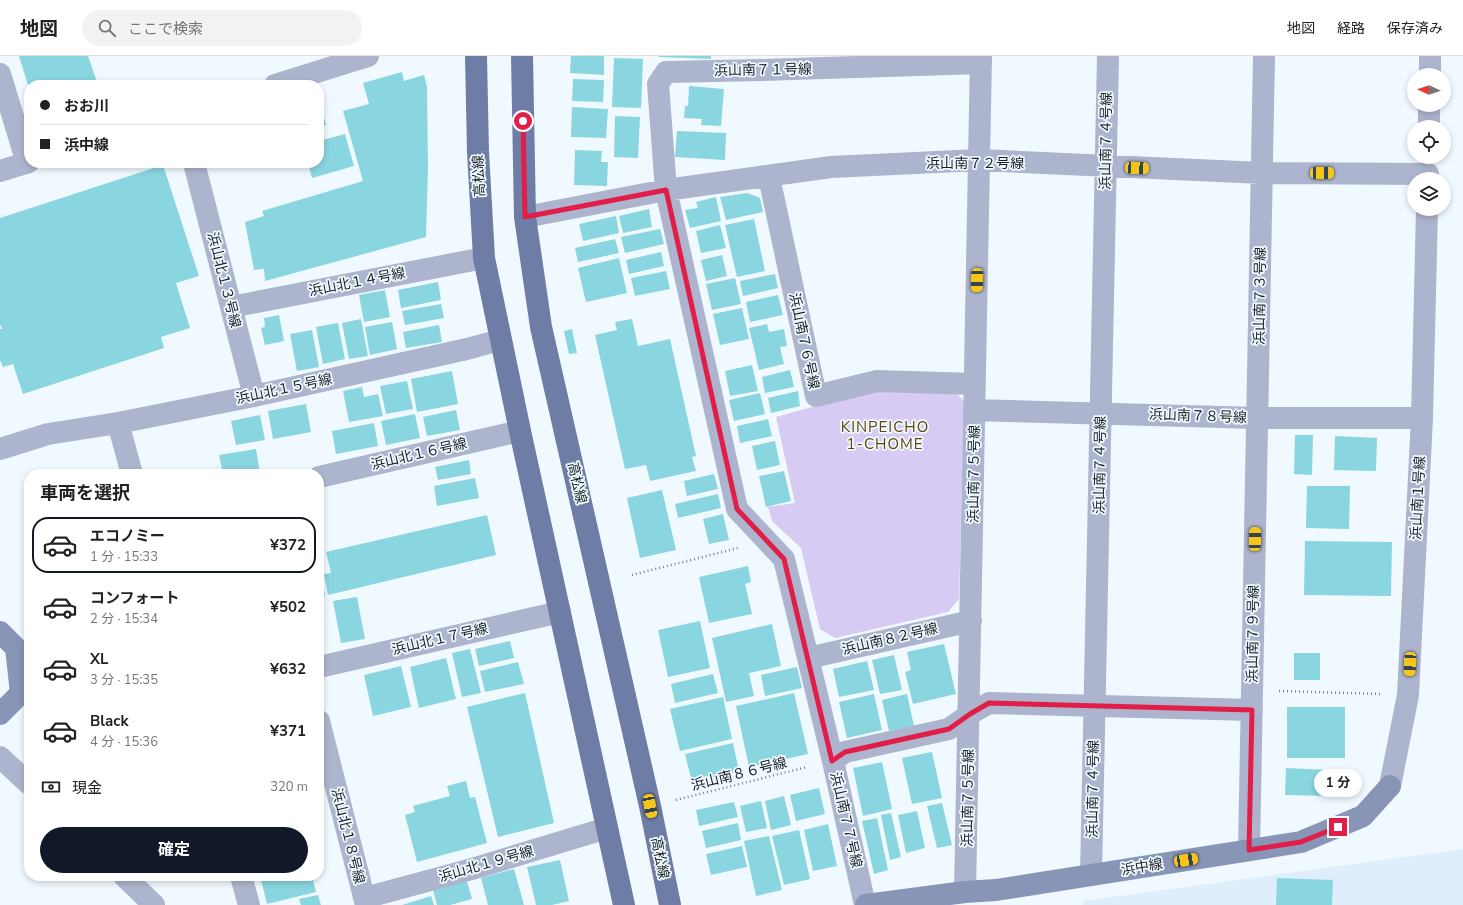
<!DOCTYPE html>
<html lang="ja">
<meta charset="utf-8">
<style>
body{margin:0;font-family:"Nunito Sans","Noto Sans JP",sans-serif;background:#f2f2f2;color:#222;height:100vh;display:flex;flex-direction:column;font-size:15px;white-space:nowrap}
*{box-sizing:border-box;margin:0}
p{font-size:13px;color:#767676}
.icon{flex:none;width:22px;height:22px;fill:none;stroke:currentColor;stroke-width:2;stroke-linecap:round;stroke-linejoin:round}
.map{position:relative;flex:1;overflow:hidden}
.details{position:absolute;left:24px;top:413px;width:300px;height:412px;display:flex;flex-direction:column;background:#fff;border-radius:16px;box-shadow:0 2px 6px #0003}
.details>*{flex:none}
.top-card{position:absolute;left:24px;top:24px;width:300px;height:88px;border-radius:16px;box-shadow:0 2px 6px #0003;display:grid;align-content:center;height:88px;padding:0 16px;background:#fff}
.needle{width:26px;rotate:273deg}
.controls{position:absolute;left:1407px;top:12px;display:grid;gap:8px}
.controls a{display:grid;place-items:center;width:44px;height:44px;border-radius:50%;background:#fff;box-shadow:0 2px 6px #0003;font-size:20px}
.end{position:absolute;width:18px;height:18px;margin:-9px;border:5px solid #e11d48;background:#fff;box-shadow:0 0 0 2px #fff}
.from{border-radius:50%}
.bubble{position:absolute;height:28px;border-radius:14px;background:#fff;box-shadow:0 2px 6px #0003;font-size:13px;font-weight:700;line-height:28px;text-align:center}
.car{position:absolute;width:12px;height:24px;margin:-12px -6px;border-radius:5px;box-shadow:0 0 3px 1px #0007;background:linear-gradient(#f5c518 24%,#345 0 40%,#f5c518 0 76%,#345 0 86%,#f5c518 0)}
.top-card b{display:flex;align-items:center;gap:14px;height:38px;font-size:15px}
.top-card b+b{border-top:1px solid #e0e0e0}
.top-card i{width:10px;height:10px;background:#222}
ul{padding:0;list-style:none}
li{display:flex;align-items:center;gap:12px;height:56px;margin:0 8px 6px;padding:0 8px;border:2px solid transparent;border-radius:16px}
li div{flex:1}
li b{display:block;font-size:15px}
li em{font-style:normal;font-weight:700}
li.active{border-color:#111827}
li>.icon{width:36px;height:36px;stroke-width:1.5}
h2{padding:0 16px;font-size:18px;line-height:48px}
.pay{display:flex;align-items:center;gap:10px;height:44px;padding:0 16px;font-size:15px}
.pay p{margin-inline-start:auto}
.primary-button{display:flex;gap:8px;margin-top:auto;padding:8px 16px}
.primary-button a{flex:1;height:46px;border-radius:24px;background:#111827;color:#fff;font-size:16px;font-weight:700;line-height:46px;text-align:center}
header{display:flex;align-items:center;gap:24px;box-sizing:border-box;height:56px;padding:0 20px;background:#fff;border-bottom:1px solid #e0e0e0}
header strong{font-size:19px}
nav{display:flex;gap:22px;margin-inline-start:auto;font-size:14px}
.search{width:280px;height:36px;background:#f2f2f2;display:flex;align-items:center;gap:10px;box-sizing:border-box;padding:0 14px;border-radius:22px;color:#767676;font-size:15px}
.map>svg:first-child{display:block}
.built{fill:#deeffb}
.green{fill:#d7caf3}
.building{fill:#89d6e0}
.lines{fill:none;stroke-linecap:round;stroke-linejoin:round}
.path{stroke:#7a8388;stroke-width:2.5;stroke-dasharray:1 3;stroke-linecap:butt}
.street{stroke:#acb5cd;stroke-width:22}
.secondary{stroke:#8895b7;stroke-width:22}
.primary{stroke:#6e7da6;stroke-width:22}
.route{stroke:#e11d48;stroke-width:5}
.labels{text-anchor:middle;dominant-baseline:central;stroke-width:3.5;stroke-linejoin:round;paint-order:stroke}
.street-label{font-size:14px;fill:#192126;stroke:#f0f9ff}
.neighbourhood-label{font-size:15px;letter-spacing:1px;fill:#5f4508;stroke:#f0f9ff}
</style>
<header>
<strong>地図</strong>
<div class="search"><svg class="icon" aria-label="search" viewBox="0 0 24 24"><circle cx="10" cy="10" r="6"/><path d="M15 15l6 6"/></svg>ここで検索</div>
<nav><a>地図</a><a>経路</a><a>保存済み</a></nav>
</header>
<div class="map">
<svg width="1463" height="849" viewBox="0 0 1463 849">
<rect width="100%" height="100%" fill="#f0f9ff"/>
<!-- built -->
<path class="built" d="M1463,793v56h-380v-4z"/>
<!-- green -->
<path class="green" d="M876,333l78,2 10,10 -5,198 -11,13 -113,26 -15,-9 -19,-81 -29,-27 -4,-14 27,-4 -19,-86z"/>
<!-- building -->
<path class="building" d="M19,0h69l10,29h-70z
M571,0h33v19l-34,-2z
M659,0h52v3l-52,-2z
M614,2l29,1 -2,49 -29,-1z
M402,16l2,9 20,-6 3,12 1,81 -2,69 -161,44 -1,-12 -10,1 -9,-48 19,-6 -2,-5 101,-30 -20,-70 26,-7 -6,-21z
M573,23l31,1 -1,22 -31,-1z
M689,30l35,3 -3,37 -20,-1 1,-6 -18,-1 1,-12h3z
M319,42l7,27 -7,2z
M572,51l36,2 -2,29 -35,-1z
M615,60l25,1 -2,41 -24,-1z
M677,75l49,2 -1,27 -50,-3z
M345,78l9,32 -42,12 -4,-15h11v-22z
M575,94l27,1 -1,11h7l-1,24 -33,-1z
M163,109l36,111 -23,7 14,45 -29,9 3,11 -141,46 -10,-30 -10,3 -3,-7v-31h2l-2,-5v-106z
M747,137l13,5 3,14 -37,8 -6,-23z
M716,141l5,24 -31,7 -5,-18 13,-2 -2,-6z
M649,153l3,18 -29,6 -4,-17z
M616,160l3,17 -36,8 -4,-17z
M754,163l11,52 -28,6 -12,-52z
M720,169l6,23 -25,5 -5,-22z
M660,173l4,15 -39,9 -4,-16z
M615,183l4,14 -41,9 -3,-14z
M661,196l3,14 -35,8 -3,-14z
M722,199l5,21 -21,5 -5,-21z
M619,202l8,35 -41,9 -8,-34z
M666,215l4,18 -35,7 -4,-18z
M775,218l3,14 -35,8 -3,-15z
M735,222l6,26 -29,6 -6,-26z
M438,226l3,18 -40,8 -3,-18z
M385,234l5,27 -26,5 -5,-27z
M778,239l5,20 -33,7 -4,-20z
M441,248l3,14 -39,7 -3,-14z
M742,252l7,31 -29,6 -7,-31z
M279,259l5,26 -19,4 -4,-17 4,-1 -1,-9z
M361,263l7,37 -19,3 -7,-36z
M632,263l6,27 32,-7 26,117 -4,1 4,14 -46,10 -4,-16 -21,4 -30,-134 22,-5 -2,-8z
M392,266l5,27 -27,6 -5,-28z
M338,267l7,36 -22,5 -7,-37z
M767,268l2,8 15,-3 3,17 -7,1 4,17 -25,6 -10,-42z
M439,269l3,17 -36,6 -3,-16z
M572,273l5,24 -8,1 -5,-23z
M312,274l7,37 -22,4 -7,-37z
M752,309l6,26 -28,5 -5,-25z
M790,314l4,17 -29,6 -3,-16z
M452,315l6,33 -41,8 -6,-33z
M407,325l6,28 -27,5 -6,-28z
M362,331l2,10 14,-3 5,22 -34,6 -6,-31z
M798,335l2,15 -29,7 -3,-15z
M760,337l5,21 -31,7 -5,-21z
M306,348l5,28 -38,7 -5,-28z
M456,354l4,20 -33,6 -4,-19z
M415,358l5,24 -34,7 -5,-24z
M260,359l5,25 -29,5 -5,-24z
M768,363l4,17 -32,7 -3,-17z
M374,367l4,23 -42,8 -4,-23z
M1295,379h18l-1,40 -18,-1z
M1335,380l42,2 -1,33 -42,-1z
M775,385l5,24 -23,5 -5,-24z
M256,393l4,24 -37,1 -4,-19z
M469,404l2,14 -33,6 -3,-13z
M784,415l7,30 -25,6 -7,-31z
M714,418l4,15 -31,7 -3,-15z
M475,422l4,20 -42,8 -3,-20z
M1307,430h43l-1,43 -43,-1z
M662,434l14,60 -36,8 -13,-60z
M718,438l3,14 -43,10 -3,-14z
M723,458l6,26 -20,4 -6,-25z
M487,459l9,40 -168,40 -4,-21 7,-1 -5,-21z
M1305,485l87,1 -1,54 -87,-1z
M320,510l5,30 -6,1v-30z
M748,510l3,16 -6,2 7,30 -43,9 -10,-46z
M357,541l8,42 -24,4 -8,-42z
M700,565l10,47 -42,9 -10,-47z
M772,568l9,42 -32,7 5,23 -28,6 -14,-64z
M510,585l4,17 -35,8 -4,-17z
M944,588l12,50 -43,10 -8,-32 6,-2 -4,-18z
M470,593l11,44 -19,4 -10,-44z
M1294,597h26v27h-26z
M894,599l8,35 -22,4 -8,-34z
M446,602l10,41 -37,9 -9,-41z
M867,605l7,29 -35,7 -6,-28z
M518,606l6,22 -39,8 -5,-21z
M401,610l10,41 -38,9 -9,-41z
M797,611l5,21 -37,8 -4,-21z
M713,618l5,19 -43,10 -4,-19z
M525,637l29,130 -56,14 -31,-130z
M794,637l14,61 -59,13 -13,-61z
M874,638l8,36 -35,8 -8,-36z
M907,638l7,32 -25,5 -7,-31z
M723,641l9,42 -52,12 -10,-42z
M1287,651h58v51h-58z
M733,687l6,28 -47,11 -7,-28z
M932,696l10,46 -30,6 -10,-46z
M882,706l10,47 -29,7 -10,-48z
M1286,712l43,2v26l-44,-1z
M466,725l4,17 5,-1 12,46 -70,19 -12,-47 10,-3 -2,-6 37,-10 -3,-10z
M819,732l6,26 -29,7 -6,-26z
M784,740l7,29 -20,5 -6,-29z
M761,745l6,27 -21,4 -6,-26z
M734,746l4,15 -39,9 -3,-16z
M942,747l10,42 -15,3 -10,-42z
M917,755l8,37 -19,5 -8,-38z
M891,757l10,44 -11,3 -9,-45z
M877,762l11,52 -14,4 -12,-53z
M738,767l3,17 -35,8 -4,-17z
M828,768l9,42 -24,5 -9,-41z
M799,774l11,49 -26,6 -12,-49z
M769,780l13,54 -26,6 -12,-55z
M742,790l5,21 -36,8 -5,-21z
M560,804l9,41 -17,4h-16l-9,-38z
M514,813l10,36h-36l-7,-27z
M260,820h52l4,16 -49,12z
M1277,822l56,2 -1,25h-56z
M467,825l5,18 -22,6h-13l-4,-15z
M318,839l3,10h-20l-2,-6z
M431,840l3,9h-32z"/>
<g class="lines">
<!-- path -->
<path class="path" d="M632,519l106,-27
M1279,635l103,3
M676,744l131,-33"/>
<!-- street -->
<path class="street" d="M0,18l27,89
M1430,19v-19
M275,29l93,-29
M1429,71v-22
M194,107l60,233
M0,115l29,-9
M769,121l47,219 61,-15 98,3
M525,161l141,-27 165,-23 148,-7 283,13 166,1
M231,251l253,-49
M975,354l282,8h165
M0,393l48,-15 70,-11
M132,418l-14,-51 136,-27 213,-47 33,-9
M319,421l201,-46
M808,602l163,-37
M319,611l241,-55
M319,665l47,184
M0,701l29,27
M833,705l12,-9 104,-23 21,-15 19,-11 263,7
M1390,730l18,-91 14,-277 5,-209
M1249,794l15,-794
M1091,819l17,-819
M124,820l30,29
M241,820l8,29
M965,836l16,-836
M364,842l108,-29 135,-41
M865,849l-32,-144 -49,-202 -47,-50 -71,-319 -8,-106 8,-12 96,-2 219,-7"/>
<!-- secondary -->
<path class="secondary" d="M0,576l16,16 5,45 -21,21
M866,849l99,-13 31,-2 305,-48 62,-26 27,-30"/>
<!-- primary -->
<path class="primary" d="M476,0l2,96 6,106 36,173 104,474
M522,0l3,161 16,110 109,479 20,99"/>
</g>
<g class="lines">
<!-- route -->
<path class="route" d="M523,65l2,96 141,-27 71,319 47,50 48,202 13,-9 104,-23 21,-15 19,-11 263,7 -3,140 52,-8 37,-15"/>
</g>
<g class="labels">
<!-- street labels -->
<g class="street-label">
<text transform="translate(763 14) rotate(-1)">浜山南７１号線</text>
<text transform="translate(1106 85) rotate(-89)">浜山南７４号線</text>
<text x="975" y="107">浜山南７２号線</text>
<text transform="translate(479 120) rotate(-93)">高松線</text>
<text transform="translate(224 224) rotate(76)">浜山北１３号線</text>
<text transform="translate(357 226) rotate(-11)">浜山北１４号線</text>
<text transform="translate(1260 240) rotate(-89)">浜山南７３号線</text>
<text transform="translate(804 285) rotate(78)">浜山南７６号線</text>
<text transform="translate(284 333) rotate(-12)">浜山北１５号線</text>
<text transform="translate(1198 360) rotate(2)">浜山南７８号線</text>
<text transform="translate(419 398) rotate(-13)">浜山北１６号線</text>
<text transform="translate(1100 409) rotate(-89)">浜山南７４号線</text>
<text transform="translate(974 418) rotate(-89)">浜山南７５号線</text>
<text transform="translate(577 427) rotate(77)">高松線</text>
<text transform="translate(1418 442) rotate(-87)">浜山南１号線</text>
<text transform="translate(1253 578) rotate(-89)">浜山南７９号線</text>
<text transform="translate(440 583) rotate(-13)">浜山北１７号線</text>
<text transform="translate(890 583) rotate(-13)">浜山南８２号線</text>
<text transform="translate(739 718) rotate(-14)">浜山南８６号線</text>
<text transform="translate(1093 733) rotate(-89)">浜山南７４号線</text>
<text transform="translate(968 742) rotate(-89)">浜山南７５号線</text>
<text transform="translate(846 764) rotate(77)">浜山南７７号線</text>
<text transform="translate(348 780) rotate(76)">浜山北１８号線</text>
<text transform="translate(660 802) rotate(79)">高松線</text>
<text transform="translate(486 808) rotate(-16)">浜山北１９号線</text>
<text transform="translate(1142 811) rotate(-9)">浜中線</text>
</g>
<!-- neighbourhood labels -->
<g class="neighbourhood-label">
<text x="885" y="371">KINPEICHO<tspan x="885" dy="17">1-CHOME</tspan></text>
</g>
</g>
</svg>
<div class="controls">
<a><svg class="needle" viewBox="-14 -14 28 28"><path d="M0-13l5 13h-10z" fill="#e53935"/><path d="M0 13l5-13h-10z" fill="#767676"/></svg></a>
<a><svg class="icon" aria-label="locate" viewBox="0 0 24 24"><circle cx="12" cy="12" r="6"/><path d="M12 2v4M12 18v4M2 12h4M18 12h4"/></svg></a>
<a><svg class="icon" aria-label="layers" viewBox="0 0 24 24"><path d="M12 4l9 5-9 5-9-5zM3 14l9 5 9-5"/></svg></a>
</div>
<i class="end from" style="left:523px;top:65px"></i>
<i class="end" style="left:1338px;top:771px"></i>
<div class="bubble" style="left:1314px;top:713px;width:48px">1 分</div>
<i class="car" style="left:1137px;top:112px;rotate:93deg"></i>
<i class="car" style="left:1322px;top:117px;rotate:90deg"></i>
<i class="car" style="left:977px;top:224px;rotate:181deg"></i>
<i class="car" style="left:1255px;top:483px;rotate:1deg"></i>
<i class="car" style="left:1410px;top:608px;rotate:183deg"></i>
<i class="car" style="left:650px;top:750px;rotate:169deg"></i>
<i class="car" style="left:1186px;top:804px;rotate:81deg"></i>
<div class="top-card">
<b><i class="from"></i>おお川</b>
<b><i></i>浜中線</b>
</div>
<section class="details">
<h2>車両を選択</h2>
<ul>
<li class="active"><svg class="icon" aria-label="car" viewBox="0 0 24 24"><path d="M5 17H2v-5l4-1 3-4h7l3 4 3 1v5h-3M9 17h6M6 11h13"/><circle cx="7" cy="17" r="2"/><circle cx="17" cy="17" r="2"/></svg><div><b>エコノミー</b><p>1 分 · 15:33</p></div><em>¥372</em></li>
<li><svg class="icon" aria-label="car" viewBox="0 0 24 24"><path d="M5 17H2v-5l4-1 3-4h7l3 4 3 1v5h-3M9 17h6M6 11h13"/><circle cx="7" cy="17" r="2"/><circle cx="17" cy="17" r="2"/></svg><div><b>コンフォート</b><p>2 分 · 15:34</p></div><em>¥502</em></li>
<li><svg class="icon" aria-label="car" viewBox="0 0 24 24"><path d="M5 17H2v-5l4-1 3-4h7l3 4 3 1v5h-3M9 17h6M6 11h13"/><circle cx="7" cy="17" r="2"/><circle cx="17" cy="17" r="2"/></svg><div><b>XL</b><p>3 分 · 15:35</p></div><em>¥632</em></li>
<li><svg class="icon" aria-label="car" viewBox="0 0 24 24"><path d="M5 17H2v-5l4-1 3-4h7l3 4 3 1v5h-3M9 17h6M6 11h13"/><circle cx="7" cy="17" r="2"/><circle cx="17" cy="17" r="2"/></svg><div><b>Black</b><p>4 分 · 15:36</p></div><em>¥371</em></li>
</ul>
<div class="pay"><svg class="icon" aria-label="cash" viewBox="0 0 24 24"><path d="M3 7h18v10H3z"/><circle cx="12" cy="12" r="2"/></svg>現金<p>320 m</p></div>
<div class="primary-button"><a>確定</a></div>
</section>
</div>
